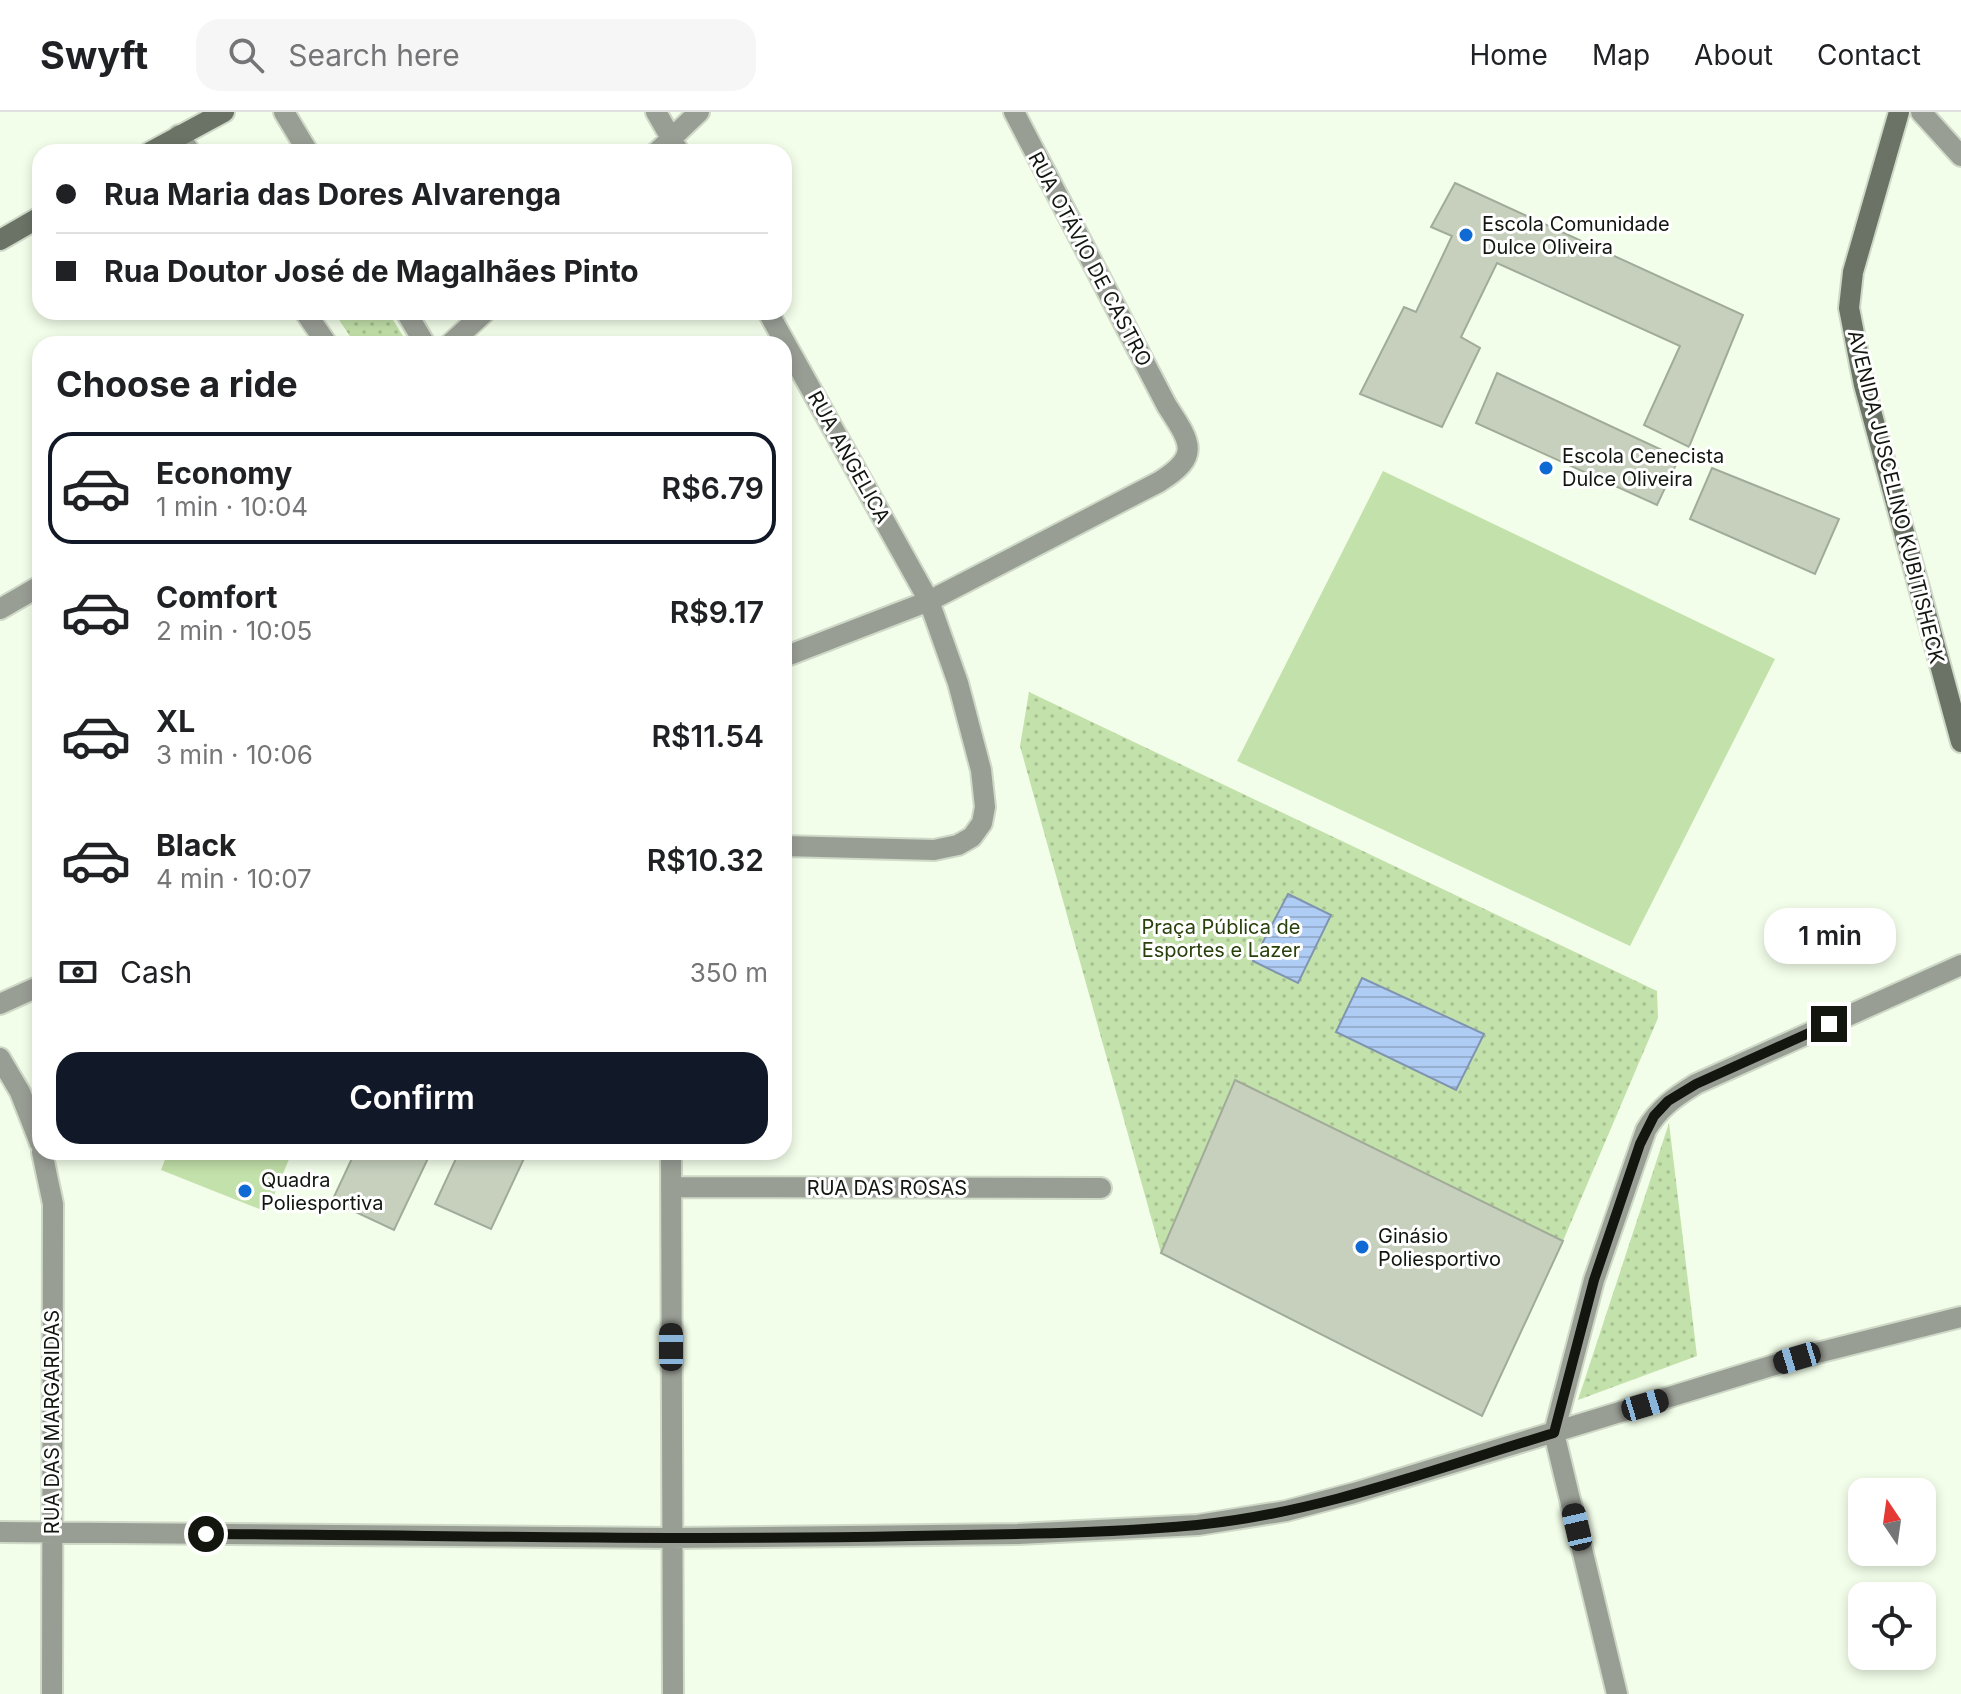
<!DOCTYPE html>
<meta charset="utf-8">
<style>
body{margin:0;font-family:Inter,sans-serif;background:#f6f6f6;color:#202124;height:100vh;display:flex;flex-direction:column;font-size:30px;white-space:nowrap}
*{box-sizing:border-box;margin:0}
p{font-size:26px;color:#757577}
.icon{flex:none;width:44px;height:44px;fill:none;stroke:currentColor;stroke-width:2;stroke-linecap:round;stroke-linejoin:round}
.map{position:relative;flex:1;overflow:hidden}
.panel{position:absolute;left:32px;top:224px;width:760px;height:824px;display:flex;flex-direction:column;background:#fff;border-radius:24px;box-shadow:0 4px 12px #0003}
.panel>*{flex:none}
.hud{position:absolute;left:32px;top:32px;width:760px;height:176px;border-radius:24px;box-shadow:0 4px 12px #0003;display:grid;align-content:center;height:176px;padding:0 24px;background:#fff}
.needle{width:52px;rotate:347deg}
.controls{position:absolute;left:1848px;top:1366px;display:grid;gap:16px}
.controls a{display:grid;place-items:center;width:88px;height:88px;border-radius:16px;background:#fff;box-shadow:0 4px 12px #0003;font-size:40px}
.end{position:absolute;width:36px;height:36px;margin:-18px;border:10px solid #12160f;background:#fff;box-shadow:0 0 0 4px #fff}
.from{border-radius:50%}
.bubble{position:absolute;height:56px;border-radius:24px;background:#fff;box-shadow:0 4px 12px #0003;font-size:26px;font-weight:600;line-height:56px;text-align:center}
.car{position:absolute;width:24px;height:48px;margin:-24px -12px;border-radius:10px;box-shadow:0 0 6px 2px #0007;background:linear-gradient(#222 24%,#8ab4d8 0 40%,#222 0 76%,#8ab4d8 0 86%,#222 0)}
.hud b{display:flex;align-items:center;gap:28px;height:76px;font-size:30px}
.hud b+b{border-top:2px solid #e0e0e0}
.hud i{width:20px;height:20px;background:#202124}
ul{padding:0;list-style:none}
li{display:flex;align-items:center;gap:24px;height:112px;margin:0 16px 12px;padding:0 8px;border:4px solid transparent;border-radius:24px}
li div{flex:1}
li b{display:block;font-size:30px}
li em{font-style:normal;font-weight:600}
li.selected{border-color:#111827}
li>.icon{width:72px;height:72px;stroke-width:1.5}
h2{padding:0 24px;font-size:36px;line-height:96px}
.pay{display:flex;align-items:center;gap:20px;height:88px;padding:0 24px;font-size:30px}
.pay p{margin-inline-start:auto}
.button{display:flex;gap:16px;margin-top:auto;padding:16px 24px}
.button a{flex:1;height:92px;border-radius:24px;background:#111827;color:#fff;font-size:32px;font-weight:600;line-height:92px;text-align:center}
header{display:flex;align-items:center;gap:48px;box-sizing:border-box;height:112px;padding:0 40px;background:#fff;border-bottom:2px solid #e0e0e0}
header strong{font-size:38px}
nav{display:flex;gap:44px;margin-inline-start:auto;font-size:28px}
.search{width:560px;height:72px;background:#f6f6f6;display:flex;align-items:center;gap:20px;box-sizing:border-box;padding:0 28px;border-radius:24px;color:#757577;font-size:30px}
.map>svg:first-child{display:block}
.green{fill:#c3e1aa}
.park{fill:url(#park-dots)}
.water{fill:url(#water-rules);stroke:#8095af;stroke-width:2}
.building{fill:#c6d0bd;stroke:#a1ab99;stroke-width:2}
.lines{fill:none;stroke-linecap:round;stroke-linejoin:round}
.street-casing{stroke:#cfd9c7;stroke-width:24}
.secondary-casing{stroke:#cfd9c7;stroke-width:24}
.street{stroke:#999e95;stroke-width:20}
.secondary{stroke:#6b7266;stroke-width:20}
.route{stroke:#12160f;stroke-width:10}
.poi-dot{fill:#0f6ad3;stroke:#fff;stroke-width:3}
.labels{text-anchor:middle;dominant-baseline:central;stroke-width:6;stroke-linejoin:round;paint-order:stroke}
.poi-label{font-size:20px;fill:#12160f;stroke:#fff;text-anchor:start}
.street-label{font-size:20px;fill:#12160f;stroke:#fff}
.park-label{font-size:20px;fill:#28400b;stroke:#fff}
</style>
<header>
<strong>Swyft</strong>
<div class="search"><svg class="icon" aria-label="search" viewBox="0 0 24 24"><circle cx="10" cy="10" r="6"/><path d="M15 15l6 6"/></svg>Search here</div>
<nav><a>Home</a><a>Map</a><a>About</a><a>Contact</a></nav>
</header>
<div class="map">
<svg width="1961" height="1582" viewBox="0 0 1961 1582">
<defs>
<pattern id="park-dots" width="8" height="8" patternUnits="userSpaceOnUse" patternTransform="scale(2)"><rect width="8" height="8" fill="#c3e1aa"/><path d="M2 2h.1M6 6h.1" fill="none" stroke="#a6c091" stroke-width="1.8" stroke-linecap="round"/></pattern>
<pattern id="water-rules" width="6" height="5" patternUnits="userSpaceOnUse" patternTransform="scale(2)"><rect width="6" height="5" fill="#afccf4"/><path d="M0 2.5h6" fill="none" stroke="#96aed0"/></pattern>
</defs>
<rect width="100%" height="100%" fill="#f3feea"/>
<!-- green -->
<path class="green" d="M1383,359l392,188 -145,287 -393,-185z
M168,1040h124l-25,60 -106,-42z"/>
<!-- park -->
<path class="park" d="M334,200h54l20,32h-53z
M1029,580l628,299 1,27 -95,223 -328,-161 -74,173 -141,-507z
M1669,1011l28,233 -119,44z"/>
<!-- water -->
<path class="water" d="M1288,782l43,21 -33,68 -45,-22z
M1362,866l122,56 -28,56 -120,-58z"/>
<!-- building -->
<path class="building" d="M1455,71l288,132 -54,132 -45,-22 36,-79 -183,-83 -36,74 19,11 -38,79 -82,-33 44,-87 12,5 36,-76 -21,-9z
M1497,261l182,85 -22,47 -181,-82z
M1712,356l127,51 -24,55 -125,-55z
M1235,968l328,161 -81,175 -321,-163z
M355,1040h76l-37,78 -62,-29z
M459,1040h68l-36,77 -56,-25z"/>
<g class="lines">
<defs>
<path id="street" d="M284,0l24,40
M656,0l23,40
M1921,0l40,44
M179,23l11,17
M657,40l42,-40
M305,200l22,32
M406,200l19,32
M768,200l161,289 29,82 23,87 4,37 -3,16 -10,14 -14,8 -24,5 -150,-4
M450,232l35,-32
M0,497l40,-23
M784,545l145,-56 230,-119c42,-26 32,-39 8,-76l-153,-294
M0,892l40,-18
M0,946l20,34 20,51
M42,1040l11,52 -1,490
M671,1040l2,542
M672,1075l429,1
M0,1420l671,6 347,-4 180,-9 88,-14 68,-18 443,-135 164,-41
M1617,1582l-63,-261 40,-153 52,-150c13,-22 29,-33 50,-46l265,-119"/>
<path id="secondary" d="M1899,0l-46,160 -4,36 15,77 97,357
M150,40l74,-40
M0,128l40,-23"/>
</defs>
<!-- street casing -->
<use href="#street" class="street-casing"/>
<!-- secondary casing -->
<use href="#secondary" class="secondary-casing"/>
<!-- street -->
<use href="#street" class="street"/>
<!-- secondary -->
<use href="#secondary" class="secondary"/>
</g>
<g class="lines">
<!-- route -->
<path class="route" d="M206,1422c235,1 469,7 704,2 95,-2 192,-2 287,-11 122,-12 240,-57 357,-92l40,-153 46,-136 14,-28 14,-15 28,-17 133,-60"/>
</g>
<!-- markers -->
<g class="poi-dot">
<circle cx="1466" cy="123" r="8"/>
<circle cx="1546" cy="356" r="8"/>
<circle cx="245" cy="1079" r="8"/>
<circle cx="1362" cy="1135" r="8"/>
</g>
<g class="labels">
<!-- poi labels -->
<g class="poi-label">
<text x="1482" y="112">Escola Comunidade<tspan x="1482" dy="23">Dulce Oliveira</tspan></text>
<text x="1562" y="344">Escola Cenecista<tspan x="1562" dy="23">Dulce Oliveira</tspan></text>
<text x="261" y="1068">Quadra<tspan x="261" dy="23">Poliesportiva</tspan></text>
<text x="1378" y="1124">Ginásio<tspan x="1378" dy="23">Poliesportivo</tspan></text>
</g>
<!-- street labels -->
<g class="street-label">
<text transform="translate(1090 147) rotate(62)">RUA OTÁVIO DE CASTRO</text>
<text transform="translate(849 345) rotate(61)">RUA ANGELICA</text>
<text transform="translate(1896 385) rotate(76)">AVENIDA JUSCELINO KUBITISHECK</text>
<text x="887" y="1076">RUA DAS ROSAS</text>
<text transform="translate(52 1310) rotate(-90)">RUA DAS MARGARIDAS</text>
</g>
<!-- park labels -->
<g class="park-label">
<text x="1221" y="815">Praça Pública de<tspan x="1221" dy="23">Esportes e Lazer</tspan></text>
</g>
</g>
</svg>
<div class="controls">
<a><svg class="needle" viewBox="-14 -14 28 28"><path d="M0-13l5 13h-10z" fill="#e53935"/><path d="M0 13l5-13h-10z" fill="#757577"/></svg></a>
<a><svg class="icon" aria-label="locate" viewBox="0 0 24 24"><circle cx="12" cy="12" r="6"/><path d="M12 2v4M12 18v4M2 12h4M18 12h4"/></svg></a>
</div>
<i class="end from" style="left:206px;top:1422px"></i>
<i class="end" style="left:1829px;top:912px"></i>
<div class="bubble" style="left:1764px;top:796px;width:132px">1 min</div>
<i class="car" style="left:671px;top:1235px;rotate:0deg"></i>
<i class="car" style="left:1797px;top:1246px;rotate:253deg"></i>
<i class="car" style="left:1645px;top:1293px;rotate:73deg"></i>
<i class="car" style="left:1577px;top:1415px;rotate:347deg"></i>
<div class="hud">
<b><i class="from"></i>Rua Maria das Dores Alvarenga</b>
<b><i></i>Rua Doutor José de Magalhães Pinto</b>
</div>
<section class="panel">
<h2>Choose a ride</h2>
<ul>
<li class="selected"><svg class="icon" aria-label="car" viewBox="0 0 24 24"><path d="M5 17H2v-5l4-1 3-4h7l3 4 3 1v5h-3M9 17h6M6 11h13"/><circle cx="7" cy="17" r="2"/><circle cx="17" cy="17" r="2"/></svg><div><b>Economy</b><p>1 min · 10:04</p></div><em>R$6.79</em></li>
<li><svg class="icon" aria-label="car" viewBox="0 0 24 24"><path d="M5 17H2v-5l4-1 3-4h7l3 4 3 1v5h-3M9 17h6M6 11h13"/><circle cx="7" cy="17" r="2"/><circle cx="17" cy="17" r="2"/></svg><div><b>Comfort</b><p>2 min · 10:05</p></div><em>R$9.17</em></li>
<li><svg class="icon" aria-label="car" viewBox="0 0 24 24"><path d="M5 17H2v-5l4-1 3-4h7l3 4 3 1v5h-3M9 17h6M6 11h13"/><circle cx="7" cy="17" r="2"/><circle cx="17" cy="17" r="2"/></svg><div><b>XL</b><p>3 min · 10:06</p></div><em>R$11.54</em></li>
<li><svg class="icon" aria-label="car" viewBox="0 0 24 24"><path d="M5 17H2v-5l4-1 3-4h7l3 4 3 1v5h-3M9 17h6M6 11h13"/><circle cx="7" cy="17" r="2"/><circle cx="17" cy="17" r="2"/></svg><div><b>Black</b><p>4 min · 10:07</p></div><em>R$10.32</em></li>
</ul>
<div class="pay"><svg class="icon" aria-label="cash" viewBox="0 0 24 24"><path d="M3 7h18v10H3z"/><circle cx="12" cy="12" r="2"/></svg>Cash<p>350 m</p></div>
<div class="button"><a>Confirm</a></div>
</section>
</div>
